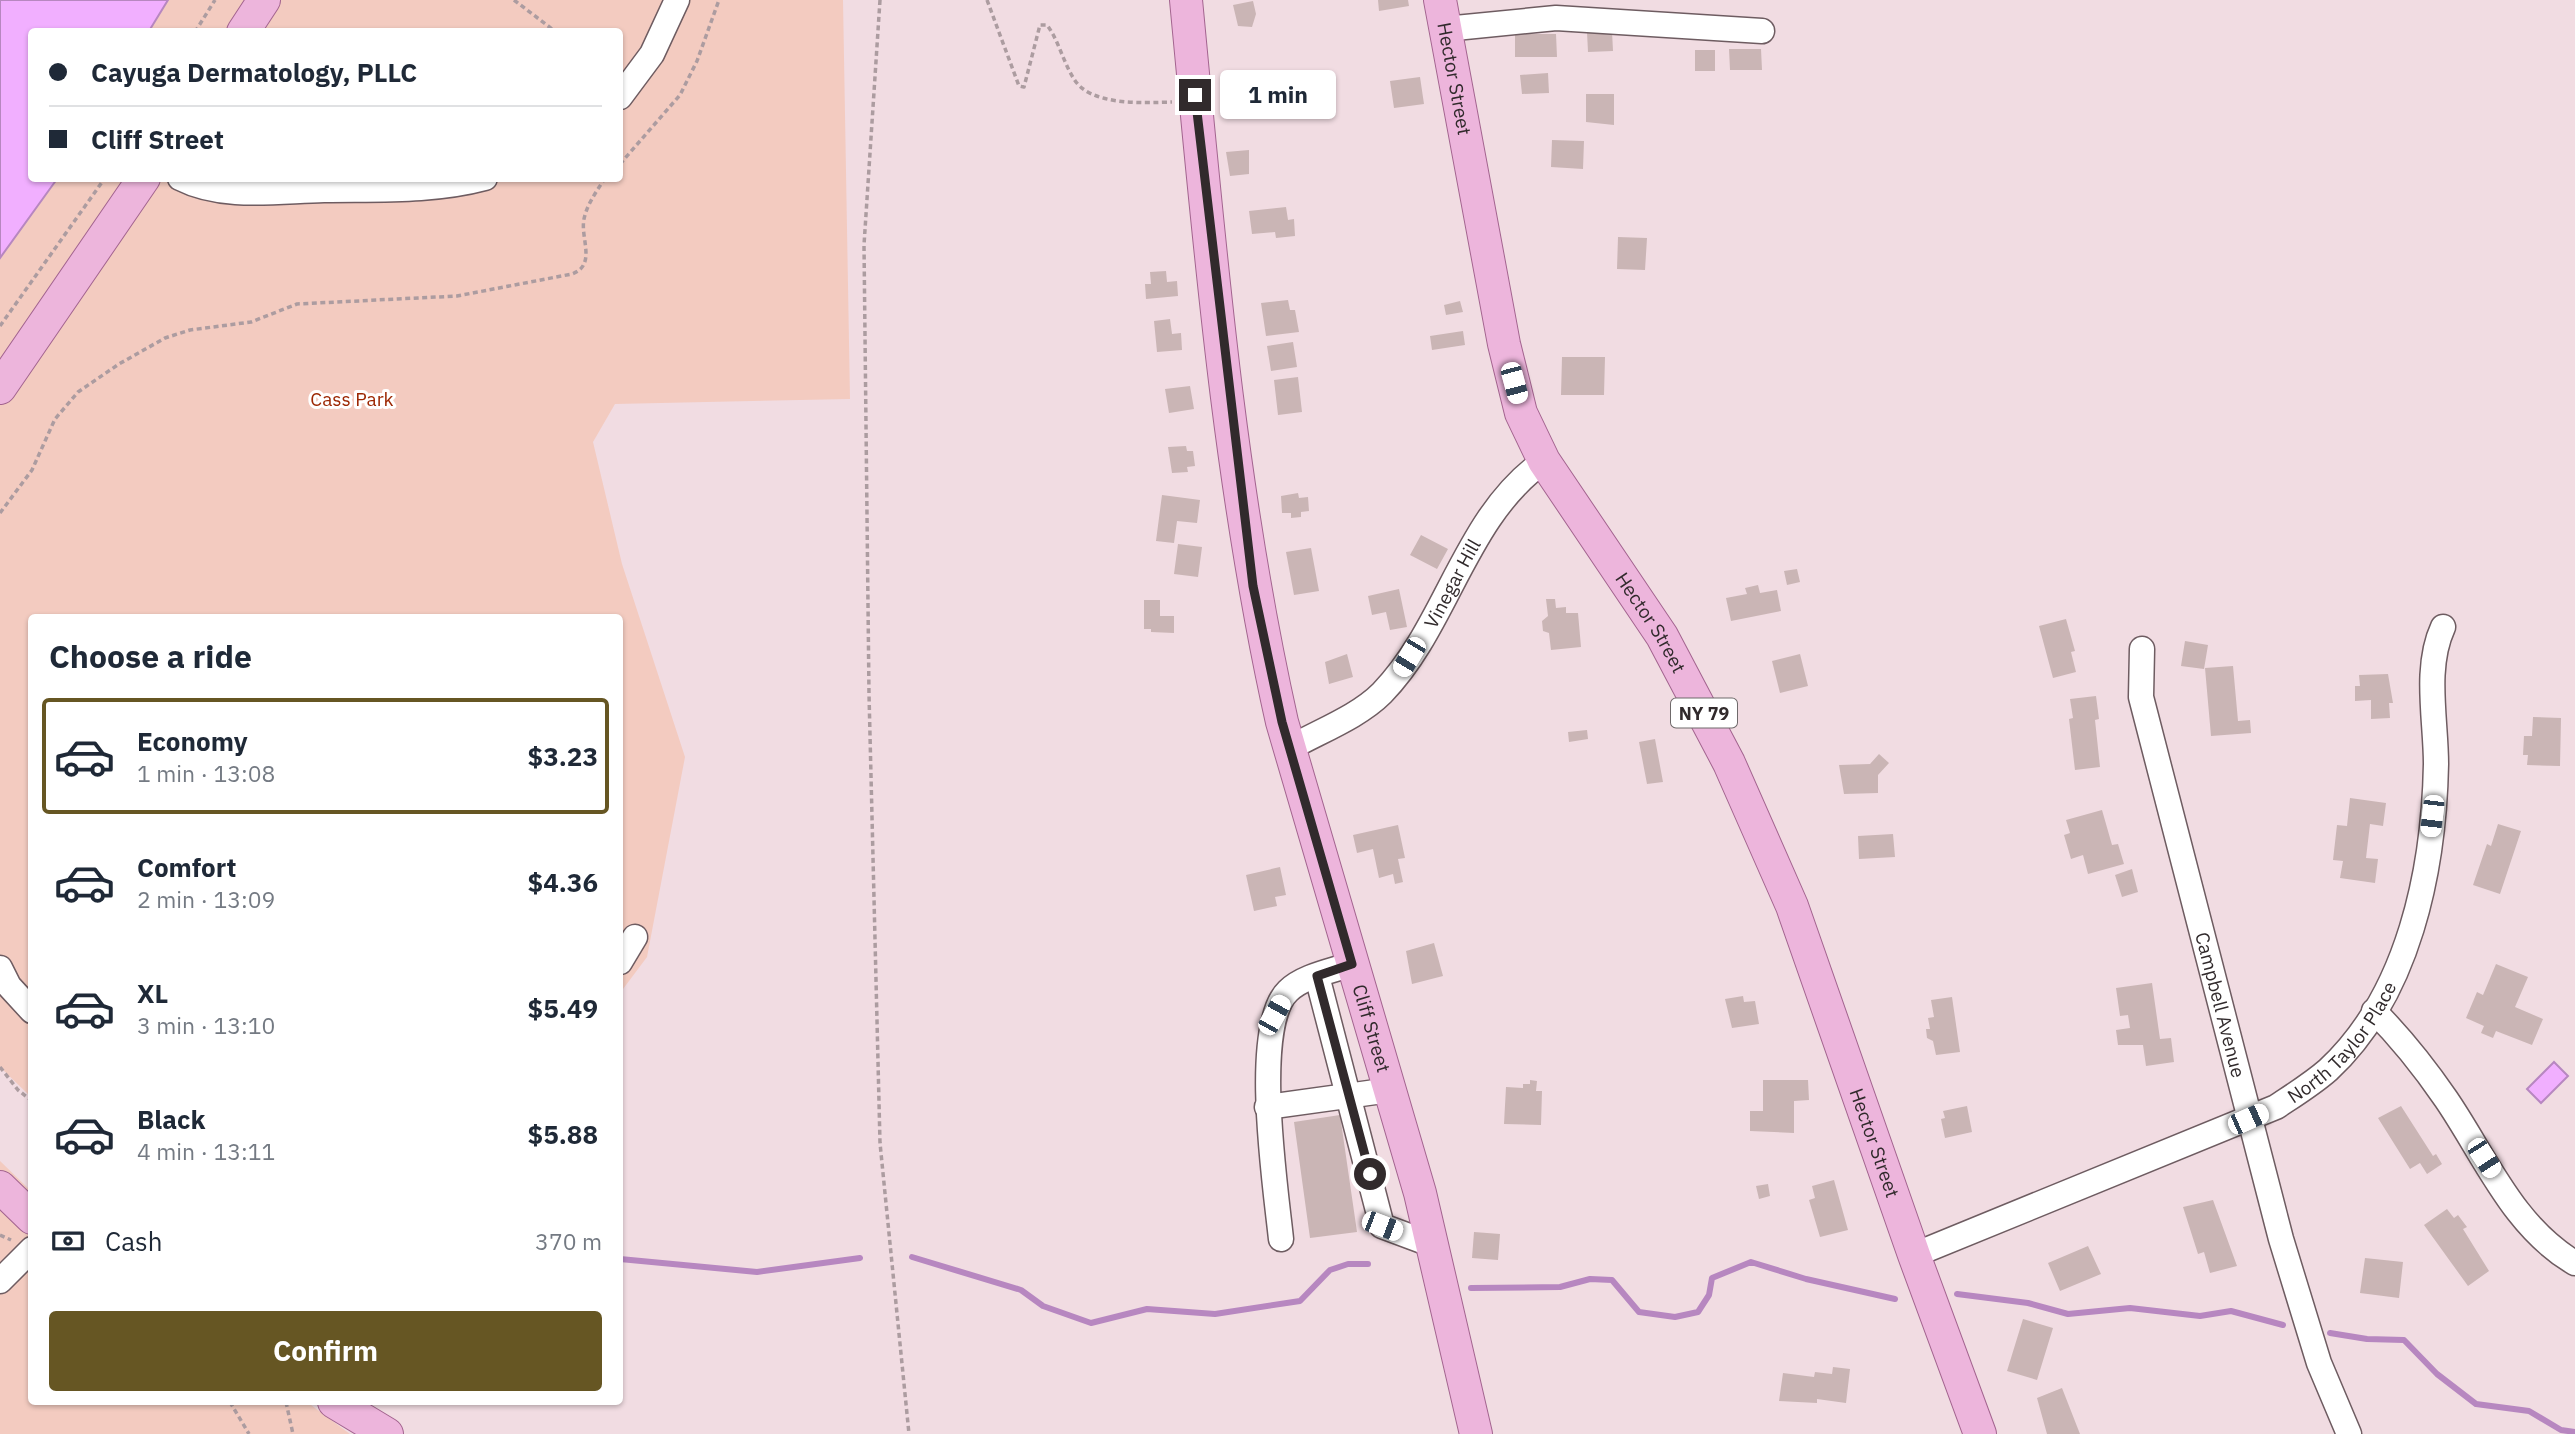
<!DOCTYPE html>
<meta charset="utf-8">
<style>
body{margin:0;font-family:"IBM Plex Sans",sans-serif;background:#f6f6f7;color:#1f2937;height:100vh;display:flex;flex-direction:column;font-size:26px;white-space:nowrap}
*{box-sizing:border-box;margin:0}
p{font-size:23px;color:#747a83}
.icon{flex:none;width:38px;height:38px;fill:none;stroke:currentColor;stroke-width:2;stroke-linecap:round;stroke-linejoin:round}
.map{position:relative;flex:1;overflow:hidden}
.details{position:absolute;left:28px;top:614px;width:595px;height:791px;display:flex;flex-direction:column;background:#fff;border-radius:7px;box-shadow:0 2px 5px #0004}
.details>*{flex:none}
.banner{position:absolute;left:28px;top:28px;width:595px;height:154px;border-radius:7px;box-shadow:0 2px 5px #0004;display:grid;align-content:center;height:154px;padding:0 21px;background:#fff}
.end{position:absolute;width:32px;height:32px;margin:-16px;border:9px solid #312a2c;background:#fff;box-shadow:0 0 0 4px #fff}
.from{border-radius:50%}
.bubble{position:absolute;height:49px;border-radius:7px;background:#fff;box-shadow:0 2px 5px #0004;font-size:23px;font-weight:700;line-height:49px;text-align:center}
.car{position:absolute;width:21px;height:42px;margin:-21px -10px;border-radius:9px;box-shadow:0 0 5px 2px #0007;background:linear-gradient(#fff 24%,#345 0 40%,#fff 0 76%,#345 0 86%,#fff 0)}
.banner b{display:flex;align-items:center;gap:24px;height:66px;font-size:26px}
.banner b+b{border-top:2px solid #e0e1e3}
.banner i{width:18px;height:18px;background:#1f2937}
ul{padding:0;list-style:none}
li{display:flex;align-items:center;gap:21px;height:116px;margin:0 14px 10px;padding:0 7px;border:4px solid transparent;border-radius:7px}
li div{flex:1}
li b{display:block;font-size:26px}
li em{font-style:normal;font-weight:700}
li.on{border-color:#665623}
li>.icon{width:63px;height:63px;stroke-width:1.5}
h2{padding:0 21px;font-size:32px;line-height:84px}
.pay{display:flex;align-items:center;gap:18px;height:77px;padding:0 21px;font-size:26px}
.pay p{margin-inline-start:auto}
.action{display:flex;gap:14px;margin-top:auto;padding:14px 21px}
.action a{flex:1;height:80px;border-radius:7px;background:#665623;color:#fff;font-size:28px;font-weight:700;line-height:80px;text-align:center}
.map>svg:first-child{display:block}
.green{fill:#f3cbc0}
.water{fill:#f1afff;stroke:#b787c0;stroke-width:2}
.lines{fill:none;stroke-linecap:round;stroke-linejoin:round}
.stream{stroke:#b787c0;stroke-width:6}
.building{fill:#cab5b5}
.minor-casing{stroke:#6e5c61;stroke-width:27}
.major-casing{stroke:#a3648f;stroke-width:34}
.path{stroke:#ac9ca0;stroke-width:3.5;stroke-dasharray:5 3.5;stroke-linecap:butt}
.minor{stroke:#fff;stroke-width:24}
.major{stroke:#edb5dc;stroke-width:32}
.route{stroke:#312a2c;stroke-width:9}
.labels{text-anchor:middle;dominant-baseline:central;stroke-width:6;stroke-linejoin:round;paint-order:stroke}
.shield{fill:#fff;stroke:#6f6a6b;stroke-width:2}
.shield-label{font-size:18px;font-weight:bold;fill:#312a2c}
.street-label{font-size:19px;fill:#312a2c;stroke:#fff}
.park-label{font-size:19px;fill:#9c2703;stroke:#fff}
</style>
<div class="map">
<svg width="2575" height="1434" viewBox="0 0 2575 1434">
<rect width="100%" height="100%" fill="#f1dce2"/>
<!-- green -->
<path class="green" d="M168,0h675l7,399 -235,5 -22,38 29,122 63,193 -38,200 -27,36v-375h-588l-1,479 -31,-30v-809l57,-79 563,-1v-146l-471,-1z
M0,1161l31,30 1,211h275l43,32h-350z"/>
<!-- water -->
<path class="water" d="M0,0h168l-19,31 -117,1v146l25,1 -57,79z
M2554,1062l14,14 -27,27 -14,-14z"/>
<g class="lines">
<!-- stream -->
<path class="stream" d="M912,1257l109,33 22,16 48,17 56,-14 68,5 85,-13 30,-31 18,-6h20
M620,1259l137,13 103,-14
M1471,1288l89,-1 30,-8 22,1 27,32 36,5 23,-5 11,-17 3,-17 39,-16 55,17 89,20
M1957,1294l71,9 40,11 62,-6 70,8 31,-5 52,14
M2330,1333l37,6 37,1 33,34 39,30 53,7 32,19 14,2"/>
</g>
<!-- building -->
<path class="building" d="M1378,0h30l1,6 -30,5z
M1253,1l3,13 -4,13 -14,-1 -5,-21z
M1612,31l1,20 -25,1 -1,-20z
M1515,34h41l1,23h-42z
M1729,49h32l1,21h-32z
M1695,50h20v21h-20z
M1548,73l1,20 -27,1 -2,-19z
M1420,77l4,27 -30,4 -4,-27z
M1256,92l5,16 -2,6 -20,4 -5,-22z
M1586,94h28v31l-28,-3z
M1552,140l32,1 -1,28 -32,-2z
M1249,150v24l-19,2 -4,-24z
M1286,207l2,13 6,-1 1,17 -19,2 -1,-6 -23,2 -3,-23z
M1618,237l29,1 -2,32 -28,-1z
M1166,271l1,11 10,-1 1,15 -32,3 -1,-15h6l-1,-12z
M1288,300l2,10h5l4,22 -33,4 -5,-33z
M1460,301l3,11 -17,3 -2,-10z
M1170,319l2,15 9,-1 1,17 -25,2 -3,-31z
M1463,331l2,14 -33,5 -2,-14z
M1293,342l4,25 -26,4 -4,-25z
M1562,357h43l-1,38h-43z
M1298,377l4,35 -24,3 -4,-35z
M1190,386l4,23 -25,4 -4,-24z
M1186,446l1,5h6l2,15 -8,1 1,5 -16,1 -4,-26z
M1298,493l1,5 9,-1 1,14 -8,1v5l-10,1v-5h-9l-1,-17z
M1162,495l38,5 -3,23 -20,-2 -3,22 -18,-2z
M1421,535l27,14 -11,20 -27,-14z
M1178,544l24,3 -4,30 -24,-3z
M1311,548l8,43 -25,4 -8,-43z
M1797,569l3,13 -13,3 -3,-14z
M1758,585l2,8 17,-3 4,21 -50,10 -5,-23 21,-4 -2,-6z
M1399,589l8,38 -17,3 -4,-18 -14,3 -4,-19z
M1546,599h9l1,9 10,-1v6h12l3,34 -30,3 -2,-17 -6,-2 -1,-10 6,-5z
M1144,600h16v16h14v17l-23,-1v-3h-7z
M2066,619l9,32 -4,1 5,20 -23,6 -14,-52z
M2185,641l23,4 -4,24 -23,-3z
M1347,654l6,23 -24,7 -4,-22z
M1800,654l8,32 -28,7 -8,-32z
M2233,666l5,55 12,-1 1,13 -40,3 -6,-68z
M2388,674l5,29h-4l1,15 -19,1v-19l-16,1v-15h5l-1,-11z
M2096,696l3,23 -4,1 5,47 -25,3 -6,-51 4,-1 -3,-19z
M2533,717l28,1 -1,48 -33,-1 1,-10h-5l1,-19h8z
M1587,730l1,9 -19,3 -1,-10z
M1655,739l8,43 -16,2 -8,-42z
M1879,754l10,9 -11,12v18l-34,1 -5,-29 31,-1z
M2350,798l36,5 -3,23 -13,-2 -4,34 12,1 -3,24 -35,-5 3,-17 -10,-1 4,-35 10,1z
M2102,810l10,35 6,-1 6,20 -36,10 -5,-19 -12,4 -7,-24 6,-2 -4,-13z
M2498,824l23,7 -21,63 -27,-9 14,-41 4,2z
M1398,825l7,33 -7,1 5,23 -8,2 -2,-10 -14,4 -6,-29 -16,4 -4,-18z
M1893,834l2,23 -36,2 -1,-23z
M1280,867l6,28 -11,2 2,9 -23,5 -8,-36z
M2132,869l6,23 -16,5 -7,-22z
M1434,943l9,33 -31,8 -6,-33z
M2496,964l32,13 -13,30 28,12 -11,26 -36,-14 -3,7 -12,-5 3,-7 -18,-8 11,-26 6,3z
M2152,983l8,56 11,-1 3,24 -28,4 -3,-21h-25l-2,-15 14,-2 -2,-13 -8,1 -4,-28z
M1743,996l1,6 11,-1 4,23 -27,4 -7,-29z
M1952,997l8,55 -24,3 -3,-14 -6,-3 -1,-9h4l-2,-11 6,-1 -3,-17z
M1530,1080l7,1 -1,10h6l-1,34 -37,-1 2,-37 17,1v-4h7z
M1763,1080h45l1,20 -15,1v32l-44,-2v-20h13z
M1967,1106l5,26 -27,6 -4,-19 4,-1 -2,-7z
M2401,1106l32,50 3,-2 6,10 -15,10 -7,-11 -10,6 -32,-51z
M1340,1115l17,117 -47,6 -16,-116z
M1834,1180l14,50 -28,7 -11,-37 6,-2 -3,-12z
M1768,1184l2,12 -11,3 -3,-13z
M2213,1200l24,66 -27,7 -6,-21 -6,2 -15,-47z
M2447,1209l7,9 4,-3 9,12 -4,2 26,42 -21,15 -44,-61z
M1474,1232l26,2 -2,26 -26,-2z
M2088,1246l13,28 -41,17 -12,-28z
M2365,1258l38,4 -4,36 -39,-5z
M2023,1319l30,9 -16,52 -30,-9z
M1833,1367l17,2 -4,34 -29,-4v4l-38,-2 4,-28 31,4 1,-5 17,2z
M2062,1388l18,46h-33l-10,-36z"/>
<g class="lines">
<defs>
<g id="minor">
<path d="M1445,29l111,-11 206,13"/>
<path d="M620,97l32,-43 25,-54"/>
<path d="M180,178c43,22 97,13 144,12 54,-1 109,2 161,-12"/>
<path id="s1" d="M2142,649l-1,48 140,542 38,124 30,71"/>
<path id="s2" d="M1290,748c30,-17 68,-31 92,-55 66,-68 82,-176 162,-232"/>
<path d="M620,962l15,-25"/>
<path d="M0,968l9,18 23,25"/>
<path d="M1317,976l65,250 51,19"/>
<path d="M2374,1011c27,27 50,56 72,88 39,57 67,128 129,164"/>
<path d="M1267,1107l123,-17"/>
<path d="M1281,1239c-5,-49 -30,-213 7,-248 15,-15 44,-20 64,-27"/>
<path id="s3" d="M1914,1255l362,-148c18,-12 36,-23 52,-37 81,-75 106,-200 108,-306 0,-44 -12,-96 7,-137"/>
<path d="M0,1281l32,-32"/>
</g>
<g id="major">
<path id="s4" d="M1186,0c23,240 43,486 96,722l138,471 56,241"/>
<path id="s5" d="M1440,0l64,344 17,69 23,48 118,175 67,127 63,143 122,349 66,179"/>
<path d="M243,32l21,-32"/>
<path d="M0,388l144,-210"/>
<path d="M0,1187l32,31"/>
<path d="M334,1402l53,32"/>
</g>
</defs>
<!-- minor casing -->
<use href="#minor" class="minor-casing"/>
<!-- major casing -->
<use href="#major" class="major-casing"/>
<!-- path -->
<path class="path" d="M514,0l42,32
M880,0l-16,245 5,449 11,449 29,291
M987,0l32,86 5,1 16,-62h7c12,16 16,37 27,54 16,27 69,24 98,23
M195,32l20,-32
M620,164l60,-69 17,-34 22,-61
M0,326l105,-148
M0,513l32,-43 23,-51 23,-27 41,-28 46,-26 25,-8 61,-8 46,-18 160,-8 115,-22c25,-9 8,-36 12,-55 3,-15 13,-28 21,-41
M0,1067l18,23 14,11
M0,1235l11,5
M230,1402l19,32
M286,1402l7,32"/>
<!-- minor -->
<use href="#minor" class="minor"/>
<!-- major -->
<use href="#major" class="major"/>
</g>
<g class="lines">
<!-- route -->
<path class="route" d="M1195,95l58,491 29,136 70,242 -35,12 53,198"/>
</g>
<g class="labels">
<!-- shield labels -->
<rect class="shield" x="1671" y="698.5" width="66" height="29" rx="5"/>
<g class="shield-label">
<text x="1704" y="713">NY 79</text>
</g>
<!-- street labels -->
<g class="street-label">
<text stroke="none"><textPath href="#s5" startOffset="80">Hector Street</textPath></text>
<text stroke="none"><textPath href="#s2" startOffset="238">Vinegar Hill</textPath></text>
<text stroke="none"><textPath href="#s5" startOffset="668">Hector Street</textPath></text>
<text stroke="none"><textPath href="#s1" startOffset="366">Campbell Avenue</textPath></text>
<text stroke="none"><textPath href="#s4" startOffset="1048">Cliff Street</textPath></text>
<text stroke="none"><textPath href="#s3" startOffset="485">North Taylor Place</textPath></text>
<text stroke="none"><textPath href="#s5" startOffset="1236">Hector Street</textPath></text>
</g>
<!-- park labels -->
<g class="park-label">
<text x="352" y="399">Cass Park</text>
</g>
</g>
</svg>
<i class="end from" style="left:1370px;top:1174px"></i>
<i class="end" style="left:1195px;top:95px"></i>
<div class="bubble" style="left:1220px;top:70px;width:116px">1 min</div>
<i class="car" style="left:1514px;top:383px;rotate:165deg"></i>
<i class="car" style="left:1409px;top:657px;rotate:211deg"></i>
<i class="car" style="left:2432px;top:816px;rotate:187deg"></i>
<i class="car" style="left:1274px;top:1015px;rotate:29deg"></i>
<i class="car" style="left:2248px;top:1119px;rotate:66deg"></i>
<i class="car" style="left:2484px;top:1158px;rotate:147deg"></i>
<i class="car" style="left:1382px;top:1226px;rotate:111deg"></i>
<div class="banner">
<b><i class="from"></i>Cayuga Dermatology, PLLC</b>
<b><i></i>Cliff Street</b>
</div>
<section class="details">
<h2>Choose a ride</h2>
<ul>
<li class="on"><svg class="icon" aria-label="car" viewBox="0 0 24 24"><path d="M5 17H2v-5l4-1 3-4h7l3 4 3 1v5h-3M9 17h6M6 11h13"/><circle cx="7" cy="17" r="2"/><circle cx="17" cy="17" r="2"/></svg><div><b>Economy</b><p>1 min · 13:08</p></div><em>$3.23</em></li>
<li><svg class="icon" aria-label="car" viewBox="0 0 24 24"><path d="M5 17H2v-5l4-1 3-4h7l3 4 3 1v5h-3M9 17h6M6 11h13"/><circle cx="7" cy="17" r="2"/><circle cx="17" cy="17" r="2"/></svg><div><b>Comfort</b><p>2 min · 13:09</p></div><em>$4.36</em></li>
<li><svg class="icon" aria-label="car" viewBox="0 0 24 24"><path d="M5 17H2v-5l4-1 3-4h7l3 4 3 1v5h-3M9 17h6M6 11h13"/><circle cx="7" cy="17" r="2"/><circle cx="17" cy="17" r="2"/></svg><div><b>XL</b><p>3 min · 13:10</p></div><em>$5.49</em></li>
<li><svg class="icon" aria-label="car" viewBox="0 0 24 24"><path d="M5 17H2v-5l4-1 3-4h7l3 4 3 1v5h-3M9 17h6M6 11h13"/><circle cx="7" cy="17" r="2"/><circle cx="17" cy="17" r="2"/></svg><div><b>Black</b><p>4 min · 13:11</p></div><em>$5.88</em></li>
</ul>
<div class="pay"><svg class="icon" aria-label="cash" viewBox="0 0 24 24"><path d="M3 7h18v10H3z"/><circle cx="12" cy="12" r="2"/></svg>Cash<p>370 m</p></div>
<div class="action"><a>Confirm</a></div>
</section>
</div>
